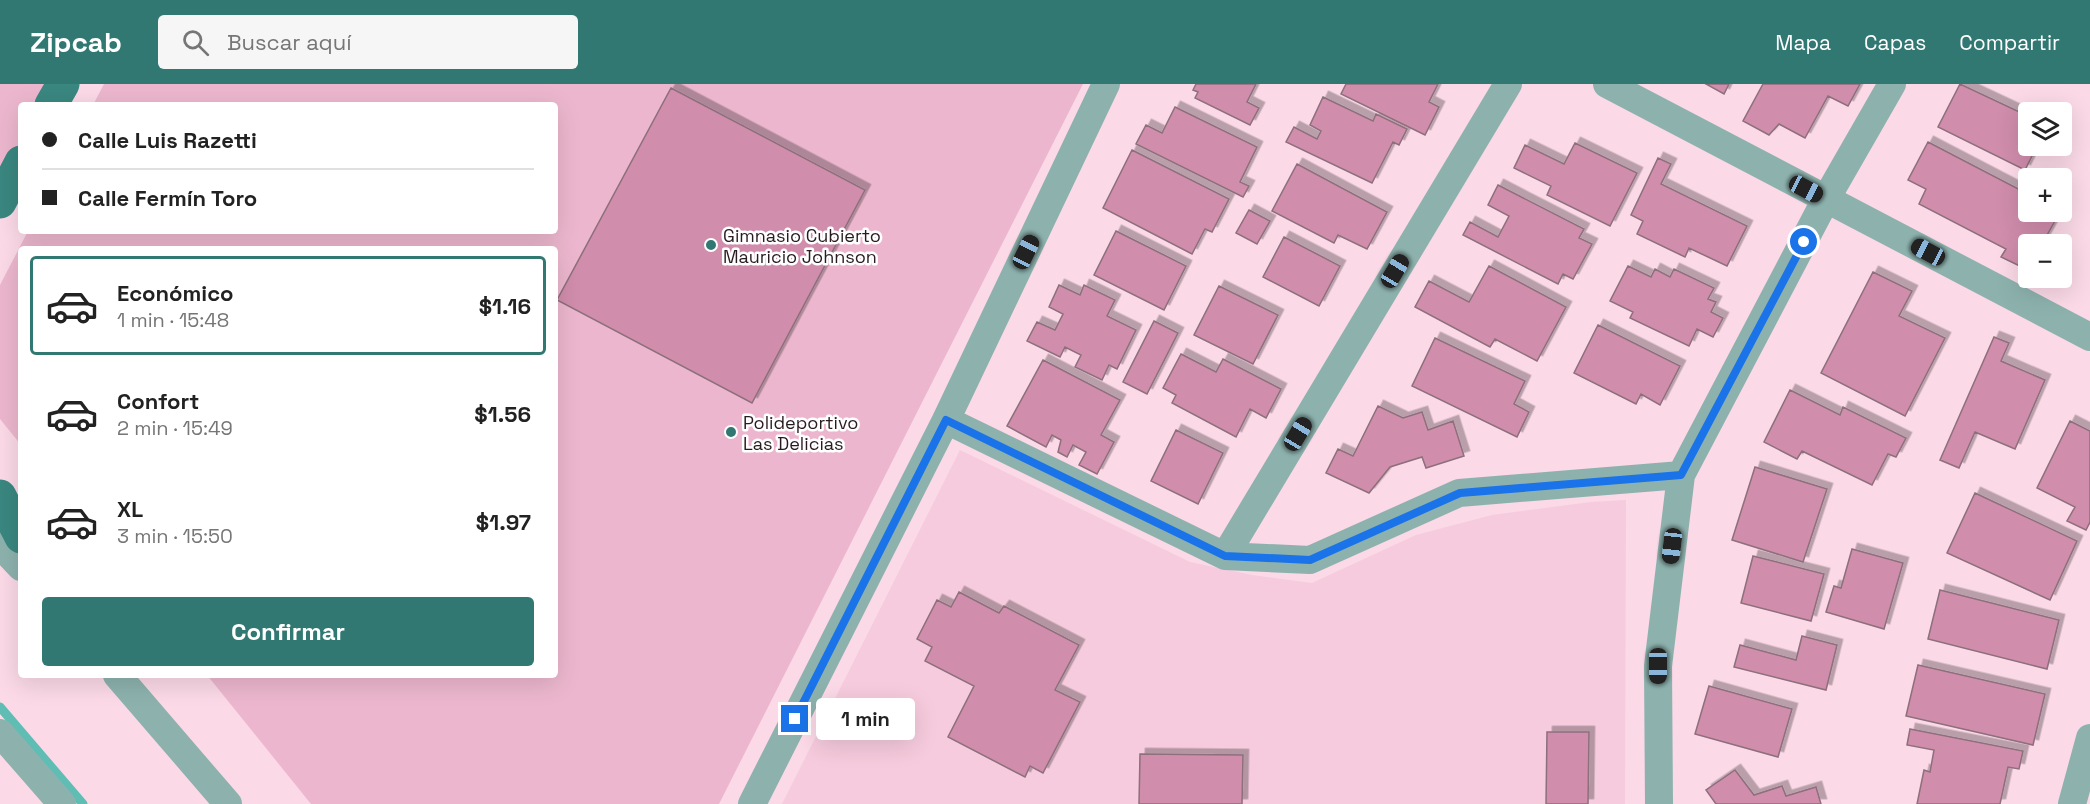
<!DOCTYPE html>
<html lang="es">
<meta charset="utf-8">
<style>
body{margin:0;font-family:"Space Grotesk",sans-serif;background:#f6f6f6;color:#222;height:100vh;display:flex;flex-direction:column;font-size:22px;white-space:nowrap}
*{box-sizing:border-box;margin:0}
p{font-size:20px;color:#767676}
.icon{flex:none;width:33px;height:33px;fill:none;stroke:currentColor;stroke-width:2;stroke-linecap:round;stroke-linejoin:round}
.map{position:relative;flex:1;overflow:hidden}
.side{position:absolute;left:18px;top:162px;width:540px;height:432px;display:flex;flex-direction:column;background:#fff;border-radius:6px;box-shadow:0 6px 24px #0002}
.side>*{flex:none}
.hud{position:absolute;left:18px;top:18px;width:540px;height:132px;border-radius:6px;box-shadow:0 6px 24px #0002;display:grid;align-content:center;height:132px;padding:0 24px;background:#fff}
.controls{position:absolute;left:2018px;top:18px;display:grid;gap:12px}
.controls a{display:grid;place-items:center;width:54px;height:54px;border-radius:6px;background:#fff;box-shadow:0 6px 24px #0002;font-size:30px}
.end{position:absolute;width:27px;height:27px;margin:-14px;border:8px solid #1a73e8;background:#fff;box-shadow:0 0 0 3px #fff}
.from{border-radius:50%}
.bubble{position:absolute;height:42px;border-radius:6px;background:#fff;box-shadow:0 6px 24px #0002;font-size:20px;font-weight:800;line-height:42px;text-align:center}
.car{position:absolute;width:18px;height:36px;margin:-18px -9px;border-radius:8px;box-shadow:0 0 4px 2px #0007;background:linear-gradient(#222 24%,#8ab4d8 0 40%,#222 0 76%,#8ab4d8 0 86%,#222 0)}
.hud b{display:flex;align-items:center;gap:21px;height:57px;font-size:22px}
.hud b+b{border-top:2px solid #e0e0e0}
.hud i{width:15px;height:15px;background:#222}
ul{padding:10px 0 0;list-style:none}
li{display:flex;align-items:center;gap:18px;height:99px;margin:0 12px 9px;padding:0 12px;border:3px solid transparent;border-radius:6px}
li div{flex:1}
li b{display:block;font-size:22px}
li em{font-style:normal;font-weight:800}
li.on{border-color:#317872}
li>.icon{width:54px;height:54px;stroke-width:1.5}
.primary-button{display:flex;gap:12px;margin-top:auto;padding:12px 24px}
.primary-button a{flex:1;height:69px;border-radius:6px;background:#317872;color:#fff;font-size:24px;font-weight:800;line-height:69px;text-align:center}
header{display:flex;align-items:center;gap:36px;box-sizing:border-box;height:84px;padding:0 30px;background:#317872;color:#fff}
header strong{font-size:28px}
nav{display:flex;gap:33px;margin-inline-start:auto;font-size:21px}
.search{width:420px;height:54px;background:#f6f6f6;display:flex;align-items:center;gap:15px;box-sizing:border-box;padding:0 21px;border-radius:6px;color:#767676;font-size:22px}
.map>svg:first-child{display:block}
.built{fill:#f6cbdd}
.green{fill:#ecb7ce}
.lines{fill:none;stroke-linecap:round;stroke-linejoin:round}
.stream{stroke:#60bdb4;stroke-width:9}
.building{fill:#d08dac;stroke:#8d6f7c;stroke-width:1.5;filter:url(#shadow)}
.minor{stroke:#8db2ae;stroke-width:28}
.primary{stroke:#3a8780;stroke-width:33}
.route{stroke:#1a73e8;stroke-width:8}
.poi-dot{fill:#317872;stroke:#fff;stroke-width:2}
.labels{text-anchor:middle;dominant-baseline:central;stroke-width:5;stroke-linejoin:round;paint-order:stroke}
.poi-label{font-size:18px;fill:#281c21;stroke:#fff;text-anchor:start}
</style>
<header>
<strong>Zipcab</strong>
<div class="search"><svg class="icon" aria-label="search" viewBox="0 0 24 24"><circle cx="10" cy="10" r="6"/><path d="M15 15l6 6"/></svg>Buscar aquí</div>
<nav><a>Mapa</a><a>Capas</a><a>Compartir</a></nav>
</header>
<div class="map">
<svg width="2090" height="720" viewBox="0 0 2090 720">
<defs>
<filter id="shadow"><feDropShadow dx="5.5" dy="-5.5" stdDeviation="0" flood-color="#0004"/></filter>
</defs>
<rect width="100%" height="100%" fill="#fbd9e7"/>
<!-- built -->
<path class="built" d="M960,366l230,112 62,13 60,8 104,-48 76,-20 99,-13 35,-2 -1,304h-843z"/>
<!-- green -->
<path class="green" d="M0,0h57l-11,21h-25v47l-21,40z
M104,0h979l-364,720h-408l-104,-129h348v-426h-534v196l-21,-26v-134l28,-54h527v-126h-462z"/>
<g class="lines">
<!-- stream -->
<path class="stream" d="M0,623l83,97"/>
</g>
<!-- building -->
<path class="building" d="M1196,0h60l-9,18 12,6 -9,17 -55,-27 3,-6 -5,-2z
M1346,0h92l-9,18 10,5 -14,28 -84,-41z
M1706,0h23l-5,10z
M1763,0h97l-12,22 -20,-10 -23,42 -26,-14 -10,11 -26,-14z
M1960,0l68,32v30h9l-12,24 -87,-43z
M671,4l194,102 -113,213 -195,-103z
M1323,13l50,24 3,-7 31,15 -8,16 -6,-3 -21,41 -86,-41 8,-15 23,12 4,-8 -11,-6z
M1175,23l82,40 -17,35 9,4 -6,11 -107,-53 10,-19 16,8z
M1928,58l100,52v18h32l-18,32h-14v26l-27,-13 5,-8 -87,-45 7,-15 -18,-9z
M1575,59l62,30 -27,53 -63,-31 4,-9 -37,-18 11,-23 39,19z
M1132,66l97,49 -17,33 -7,-3 -13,25 -89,-46z
M1658,74l13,6 -10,20 86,42 -20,40 -38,-18 -4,9 -48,-23 6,-13 -12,-6z
M1297,80l90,48 -20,37 -29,-14 -4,8 -62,-32z
M1498,101l86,44 -5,9 13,6 -19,35 -10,-5 -5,10 -95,-49 7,-13 28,15 11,-21 -21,-11z
M1249,126l21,11 -13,23 -21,-11z
M1116,147l70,35 -22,44 -70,-35z
M1284,153l56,29 -21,40 -56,-29z
M1489,182l77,41 -29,54 -42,-22 -5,8 -75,-40 14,-26 40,21z
M1628,182l23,11 4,-8 15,8 4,-8 40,19 -6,11 8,3 -5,10 12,6 -10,19 -16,-8 -8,17 -59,-28 3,-6 -23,-11z
M1873,188l39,19 -13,25 46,22 -40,78 -84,-43z
M1059,201l21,10 4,-10 31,15 -8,16 29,14 -19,39 -8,-4 -7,15 -27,-13 6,-12 -16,-8 -5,10 -33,-16 10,-19 18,8 8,-16 -14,-7z
M1219,202l59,29 -25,49 -59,-29z
M1154,237l24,12 -31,61 -24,-12z
M1598,241l82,41 -20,39 -19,-11 -5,10 -62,-31z
M1994,253l15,6 -8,18 44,19 -30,69 -40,-17 -16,36 -19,-8z
M1435,254l90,43 -11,23 15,8 -12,25 -105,-51z
M1181,270l35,18 7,-13 58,30 -15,29 -16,-9 -14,28 -64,-34 4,-8 -13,-7z
M1043,276l77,40 -19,35 13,7 -17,32 -18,-9 7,-13 -13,-7 -6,12 -9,-5 3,-12 -9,-5 -6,12 -39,-21z
M1790,306l50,25 3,-8 63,31 -10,19 -8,-3 -16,31 -70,-34 -5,8 -33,-17z
M1378,322l25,12 19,-6 6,18 25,-9 11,35 -38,12 -4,-11 -32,10 -21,26 -43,-20 12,-24 15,7z
M2070,337l20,10v91l-4,8 -19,-9 8,-14 -38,-19z
M1176,346l47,23 -25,51 -47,-23z
M1755,383l72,22 -24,73 -71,-22z
M1975,409l102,48 -27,59 -103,-47z
M1852,465l51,14 -19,66 -58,-17 8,-26 7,2z
M1753,472l71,18 -13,47 -70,-18z
M1940,506l119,30 -12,49 -119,-30z
M959,508l40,21 5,-7 75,39 -24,45 25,12 -37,71 -13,-7 -5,11 -77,-40 26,-51 -49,-25 7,-14 -15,-8 20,-39 14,7z
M1802,552l35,9 -11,45 -92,-23 6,-22 56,15z
M1918,581l127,29 -12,51 -127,-29z
M1709,602l83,23 -14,48 -83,-23z
M1910,645l113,22 -4,18 -11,-2 -8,37h-83l7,-34 6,2 4,-22 -27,-5z
M1547,648h42l-1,72h-42z
M1140,670l103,1 -1,49h-103z
M1735,686l19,25 28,-9 4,10 30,-9 5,17h-105l-10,-14z"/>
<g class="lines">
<!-- minor -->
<path class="minor" d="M1607,0l483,253
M946,336l279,136 85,4 149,-67 222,-18
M0,461l21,22
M1225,472l283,-472
M117,591l111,129
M0,649l62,71
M752,720l194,-384 160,-336
M1659,720l-1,-138 23,-191 145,-276 66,-115
M2072,720l18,-66"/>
<!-- primary -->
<path class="primary" d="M51,21l12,-21
M0,118l21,-40
M0,412l21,41"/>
</g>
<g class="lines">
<!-- route -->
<path class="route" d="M795,635l151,-299 279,136 85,4 150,-67 221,-18 123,-233"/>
</g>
<!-- markers -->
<g class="poi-dot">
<circle cx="711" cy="161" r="6"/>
<circle cx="731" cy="348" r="6"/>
</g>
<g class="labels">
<!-- poi labels -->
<g class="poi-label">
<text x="723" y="151">Gimnasio Cubierto<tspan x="723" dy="21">Mauricio Johnson</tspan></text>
<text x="743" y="338">Polideportivo<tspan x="743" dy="21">Las Delicias</tspan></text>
</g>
</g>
</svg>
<div class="controls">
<a><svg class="icon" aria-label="layers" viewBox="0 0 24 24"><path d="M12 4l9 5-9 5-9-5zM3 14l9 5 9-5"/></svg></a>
<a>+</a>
<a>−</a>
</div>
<i class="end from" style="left:1804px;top:158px"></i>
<i class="end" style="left:795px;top:635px"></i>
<div class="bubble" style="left:816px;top:614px;width:99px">1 min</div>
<i class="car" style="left:1806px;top:105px;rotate:118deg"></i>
<i class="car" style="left:1026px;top:168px;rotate:26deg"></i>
<i class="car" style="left:1928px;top:168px;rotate:298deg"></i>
<i class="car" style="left:1395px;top:187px;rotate:31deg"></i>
<i class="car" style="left:1298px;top:350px;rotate:31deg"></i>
<i class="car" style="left:1672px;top:462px;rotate:187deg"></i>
<i class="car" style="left:1658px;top:582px;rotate:180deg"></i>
<div class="hud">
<b><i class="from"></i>Calle Luis Razetti</b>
<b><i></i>Calle Fermín Toro</b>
</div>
<section class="side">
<ul>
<li class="on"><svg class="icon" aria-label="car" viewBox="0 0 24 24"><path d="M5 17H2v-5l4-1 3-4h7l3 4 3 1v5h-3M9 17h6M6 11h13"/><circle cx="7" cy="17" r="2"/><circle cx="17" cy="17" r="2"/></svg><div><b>Económico</b><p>1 min · 15:48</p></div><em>$1.16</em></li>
<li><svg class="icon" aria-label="car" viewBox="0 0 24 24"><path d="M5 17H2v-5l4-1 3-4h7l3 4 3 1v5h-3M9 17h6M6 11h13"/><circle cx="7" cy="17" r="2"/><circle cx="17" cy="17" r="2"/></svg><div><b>Confort</b><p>2 min · 15:49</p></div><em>$1.56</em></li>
<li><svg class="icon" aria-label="car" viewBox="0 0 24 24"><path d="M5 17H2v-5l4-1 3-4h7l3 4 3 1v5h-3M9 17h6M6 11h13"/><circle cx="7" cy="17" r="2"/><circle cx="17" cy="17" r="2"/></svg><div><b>XL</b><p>3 min · 15:50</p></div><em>$1.97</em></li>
</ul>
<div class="primary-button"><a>Confirmar</a></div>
</section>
</div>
